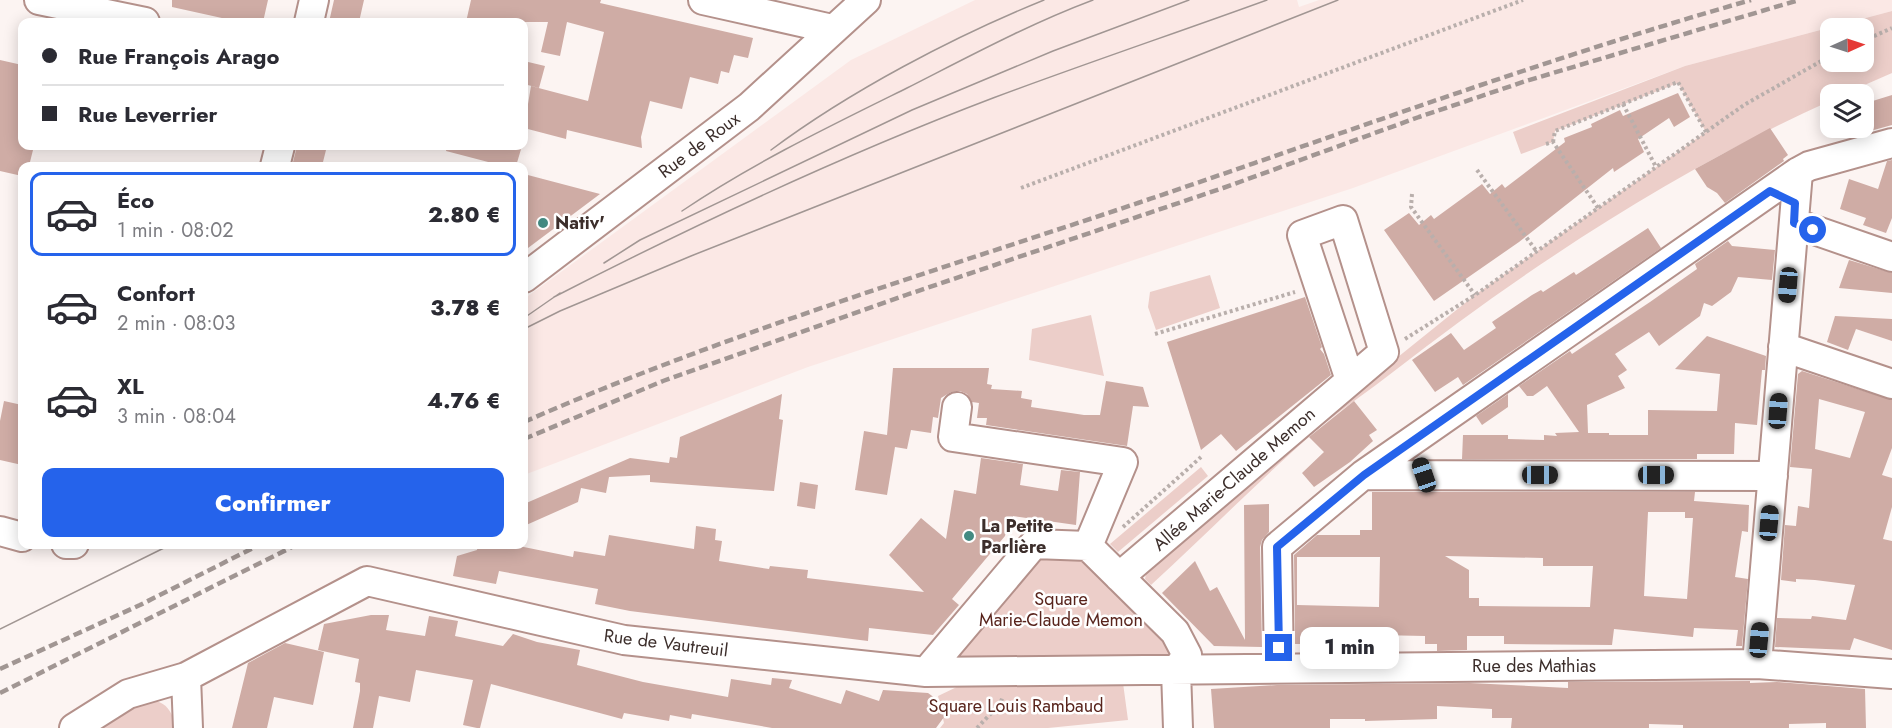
<!DOCTYPE html>
<html lang="fr">
<meta charset="utf-8">
<style>
body{margin:0;font-family:Jost,sans-serif;background:#f7f7f7;color:#2b2b33;height:100vh;display:flex;flex-direction:column;font-size:22px;white-space:nowrap}
*{box-sizing:border-box;margin:0}
p{font-size:20px;color:#7c7c81}
.icon{flex:none;width:33px;height:33px;fill:none;stroke:currentColor;stroke-width:2;stroke-linecap:round;stroke-linejoin:round}
.map{position:relative;flex:1;overflow:hidden}
.details{position:absolute;left:18px;top:162px;width:510px;height:387px;display:flex;flex-direction:column;background:#fff;border-radius:12px;box-shadow:0 3px 15px #0003}
.details>*{flex:none}
.top-card{position:absolute;left:18px;top:18px;width:510px;height:132px;border-radius:12px;box-shadow:0 3px 15px #0003;display:grid;align-content:center;height:132px;padding:0 24px;background:#fff}
.needle{width:39px;rotate:87deg}
.controls{position:absolute;left:1820px;top:18px;display:grid;gap:12px}
.controls a{display:grid;place-items:center;width:54px;height:54px;border-radius:12px;background:#fff;box-shadow:0 3px 15px #0003;font-size:30px}
.end{position:absolute;width:27px;height:27px;margin:-14px;border:8px solid #2563eb;background:#fff;box-shadow:0 0 0 3px #fff}
.from{border-radius:50%}
.bubble{position:absolute;height:42px;border-radius:12px;background:#fff;box-shadow:0 3px 15px #0003;font-size:20px;font-weight:800;line-height:42px;text-align:center}
.car{position:absolute;width:18px;height:36px;margin:-18px -9px;border-radius:8px;box-shadow:0 0 4px 2px #0007;background:linear-gradient(#222 24%,#8ab4d8 0 40%,#222 0 76%,#8ab4d8 0 86%,#222 0)}
.top-card b{display:flex;align-items:center;gap:21px;height:57px;font-size:22px}
.top-card b+b{border-top:2px solid #e1e1e2}
.top-card i{width:15px;height:15px;background:#2b2b33}
ul{padding:10px 0 0;list-style:none}
li{display:flex;align-items:center;gap:18px;height:84px;margin:0 12px 9px;padding:0 12px;border:3px solid transparent;border-radius:12px}
li div{flex:1}
li b{display:block;font-size:22px}
li em{font-style:normal;font-weight:800}
li.on{border-color:#2563eb}
li>.icon{width:54px;height:54px;stroke-width:1.5}
.primary-button{display:flex;gap:12px;margin-top:auto;padding:12px 24px}
.primary-button a{flex:1;height:69px;border-radius:12px;background:#2563eb;color:#fff;font-size:24px;font-weight:800;line-height:69px;text-align:center}
.map>svg:first-child{display:block}
.built{fill:#fbe8e5}
.green{fill:#eccec9;fill-rule:evenodd}
.building{fill:#cfaca5;fill-rule:evenodd}
.lines{fill:none;stroke-linecap:round;stroke-linejoin:round}
.minor-casing{stroke:#b4918b;stroke-width:32}
.path{stroke:#b9afac;stroke-width:4;stroke-dasharray:3 3;stroke-linecap:butt}
.minor{stroke:#fff;stroke-width:28}
.tram{stroke:#a19693;stroke-width:1.5}
.rail{stroke:#a19693;stroke-width:4.5;stroke-dasharray:9 4.5;stroke-linecap:butt}
.route{stroke:#2563eb;stroke-width:8}
.poi-dot{fill:#438a82;stroke:#fff;stroke-width:2}
.labels{text-anchor:middle;dominant-baseline:central;stroke-width:5;stroke-linejoin:round;paint-order:stroke}
.street-label{font-size:18px;fill:#3c2e2b;stroke:#fff}
.poi-label{font-size:18px;font-weight:bold;fill:#3c2e2b;stroke:#fff;text-anchor:start}
.park-label{font-size:18px;fill:#58241c;stroke:#fff}
</style>
<div class="map">
<svg width="1892" height="728" viewBox="0 0 1892 728">
<rect width="100%" height="100%" fill="#fcf4f2"/>
<!-- built -->
<path class="built" d="M975,0h322l2,7 20,-7h573v11l-207,55 -332,122 -545,179 -284,108v-176l327,-239z"/>
<!-- green -->
<path class="green" d="M1892,11v62l-48,21h-14v7c-155,70 -301,165 -437,271 -23,18 -47,34 -69,52 -60,51 -115,108 -173,161l-6,-6 1,-5 247,-213 82,-66 231,-163 -28,-49 -123,48 -2,11 -32,12 -8,-22 172,-66zM1830,28h33v34h-33z
M1210,275l10,33 -64,22 -8,-23 2,-15z
M1091,315l13,61 -75,-16 3,-31z
M1201,467l7,9 -90,76 -8,-8z
M1034,544l54,2 99,109 -261,17z
M1123,683l5,37 -80,8h-108l4,-5 -6,-27 23,-11z
M131,699c25,0 39,0 45,29h-87z"/>
<!-- building -->
<path class="building" d="M172,0h96l-5,22h-23l-68,-15z
M334,0h30l-5,22h-30z
M471,0h130l-1,3 153,35 -5,20 -14,-3 -5,18 -8,-2 -3,13 -28,-7 -8,32 -32,-8 -9,36 1,11 -75,-18 -1,9 -42,-11 7,-42 57,15 16,-69 -37,-10 -7,34 -19,-4 7,-30h-82z
M0,60l22,5v81h12l-5,20h-7v10l-22,-5z
M524,61l21,5 -6,22 -15,-4z
M1678,93l12,24 -16,10 -5,-9 -31,21 6,13 -30,20 -1,-4 -94,74 -85,59 -50,-71 25,-17 10,12 12,-10 3,4 48,-35 8,10 12,-10 3,4 60,-46 -1,-4 28,-11 -1,-3 29,-14 3,6z
M1892,95v30l-29,8v-29z
M1770,128l18,27 -5,4 1,2 -59,42 -8,-10 -10,-6 -12,-18z
M297,146h30l-5,20h-30z
M447,146h75l-6,20h-25l1,-3 -46,-12z
M1892,160v58l-6,15 -23,-8 3,-7 -26,-9 9,-30 29,10 9,-28z
M524,174l76,20 -76,57z
M1648,228l13,20 -198,137 -5,-8 -23,15 -23,-32 39,-27 13,17 32,-22 -4,-6 40,-27 9,-5 2,2 31,-20 2,3z
M1728,241l4,5 43,4 -3,30 -34,-3 -7,15 -19,14 -8,-3 -4,13 -41,30 -10,-14 -34,22 12,16 -9,6 7,12 -38,17 1,28h21v2h39v-25l69,1 3,-37 -45,-5 32,-33 59,20 -1,14h-3l-5,55 -22,-2 -1,31h-37v5h-235l1,-24h45v4l36,1v-5l13,1 -2,-3 24,-1 -32,-46 -14,10h-6l-8,-10 51,-35 2,3 78,-52 47,-33 -2,-5z
M1849,260l43,13v20l-53,-5z
M1305,297l17,50 -2,2 4,5 7,21 -95,76 -15,-17 -20,16 -34,-108z
M1835,316l57,3v22l-36,-12 -8,21 -21,-8z
M893,368h96l-2,16 5,1 -1,4 31,2 -1,7 11,2 -1,7 53,8h16l6,-34 37,6 6,20 -16,-1 -6,40 -141,-21 1,-7h-10l2,-15 -7,-1 -5,-8 -7,-3 -9,1 -10,6 -3,20 -5,-1 -2,16 -20,-3 -4,19 -12,-2 -8,48 -32,-5 9,-59 23,4z
M1802,371l90,29v48l-10,27 10,3v29l-9,32 9,2v109l-38,-12 -4,12 -75,-3 2,-29 34,1 1,-3 34,4 9,-35 -40,-5 -19,-1v3l-15,-2 4,-55 11,1 2,-20 11,2 3,-39 -22,-2 8,-93zM1819,399l46,13 -15,46 -35,-9z
M782,394l-3,25 4,1 -9,71 -124,-9v-7l-41,2 -3,16 -25,-5 -3,14 -54,24v-22l106,-46 39,5 1,-6 7,1 3,-21z
M1508,394v13l-26,18 -6,-9z
M4,401l18,4v60l-22,-5v-39z
M1354,401l23,29 -8,5 4,6 -23,21 -36,25 -12,-14 22,-21 -15,-15z
M981,458l42,6 -3,21 18,3 20,3 3,-21 19,2 -4,53 -63,-9 -1,8 -4,-1 -3,13 -53,63 7,6 -26,30 -64,-7 -1,13 -8,-1 -230,-29 -35,-7 3,-15 -99,-18 -3,13 -43,-8 4,-20 20,-6 1,-6h31l64,13 1,-6 31,5 4,-21 85,14 2,-23 20,3 -1,11 7,1 -3,20 50,8 1,-3 38,4 -1,8 117,14 -35,-37 32,-37 25,21 8,-49 22,4z
M800,482l18,3 -3,24 -18,-3z
M1372,492h323l-1,9 55,4 -1,27 -6,-1 -7,46 13,2 -6,67h-6l2,-16 -44,-2 -1,9 -79,-8 -2,16 -108,-1v-8h-37v14l-30,1v-7h-12v-8l-48,-1 -41,1v8h-41l-1,-89 23,-20h43v-5h12zM1648,512h37v6h8l-6,81 -43,-3zM1445,556l98,2v8h50l-3,41 -111,-1v-8h-10v-28zM1297,557h83l-1,50 -82,-2z
M1269,504v28l-7,8 -2,7 2,100 -48,-1 -52,-53 33,-32 15,30 7,-4 28,53 -1,-135z
M371,615h18l-3,15 39,6 4,-20 29,5 -3,15 48,10 10,-12 24,8 43,8 -3,15 66,17 85,15 3,-18 40,6 1,-7 20,2 -3,8 52,16 5,-14 33,11 4,-11 45,3 22,16 -14,19h-164l-80,-14 -1,5 -21,-4 -1,6 -45,-8 -2,6 -131,-35 -11,44h-3l-14,-3 10,-45 -57,-10 -6,32 -31,-6 -6,32h-20l7,-37v-8l-5,-1 4,-23 -41,-9 6,-26z
M285,643l39,9 -11,53 -39,-8 -7,31h-35l16,-65z
M1750,681v2l27,-1 88,7 1,39h-40v-5l-37,1v4h-106v-3l-34,-1v4h-138l1,-10h-20v-9l-55,-3v13l-72,2v-2h-35v9h-116l-3,-39 66,-4 193,-2 98,5v-6z"/>
<g class="lines">
<defs>
<path id="minor" d="M39,0l106,22
M703,0l129,29
M309,22l5,-22
M275,166l5,-20
M1794,223l98,34
M524,278l225,-171 117,-107
M1783,347l109,37
M957,407l-4,30 170,25 -35,84
M1363,475l410,1
M0,531l22,6
M66,544h8
M1119,577l265,-225 -41,-132 -41,15 48,145
M1757,664l41,-492
M1279,668l-2,-121 86,-72 435,-303 11,-6 83,-23
M1176,671l2,57
M926,672l108,-128 54,2 87,86 12,23 -11,16
M186,677l2,51
M74,728l54,-34 58,-17 181,-96 257,59 302,32 831,-8 135,10"/>
</defs>
<!-- minor casing -->
<use href="#minor" class="minor-casing"/>
<!-- path -->
<path class="path" d="M1863,41l29,-13
M1623,104l33,63
M1553,142l2,-11 123,-49 28,50
M1546,144l7,-2 45,66
M1477,170l60,82
M1021,188l502,-188
M1412,194l-1,13 64,88
M1155,334l140,-42
M1405,339l70,-44 269,-190 86,-49
M1123,527l78,-70
M977,728l23,-24 3,-8"/>
<!-- minor -->
<use href="#minor" class="minor"/>
<!-- tram -->
<path class="tram" d="M771,150c79,-59 182,-113 273,-150
M682,211c71,-48 148,-85 225,-123 61,-31 122,-64 186,-88
M604,263l36,-23 272,-130 141,-59 136,-51
M554,297c142,-73 289,-142 439,-199 91,-34 183,-65 274,-98
M524,318l36,-25
M524,329l36,-18 131,-55 647,-256
M0,629l172,-85"/>
<!-- rail -->
<path class="rail" d="M524,422c198,-87 408,-150 614,-219 204,-69 406,-144 613,-203
M524,439l139,-58 243,-86 317,-107 196,-71 107,-36 273,-81
M0,669l140,-64 121,-61
M0,693l298,-149"/>
</g>
<g class="lines">
<!-- route -->
<path class="route" d="M1279,648l-2,-101 87,-72 406,-284 25,12 -1,20 19,7"/>
</g>
<!-- markers -->
<g class="poi-dot">
<circle cx="543" cy="223" r="6"/>
<circle cx="969" cy="536" r="6"/>
</g>
<g class="labels">
<!-- street labels -->
<g class="street-label">
<text transform="translate(699 145) rotate(-37)">Rue de Roux</text>
<text transform="translate(1234 479) rotate(-41)">Allée Marie-Claude Memon</text>
<text transform="translate(666 643) rotate(7)">Rue de Vautreuil</text>
<text x="1534" y="666">Rue des Mathias</text>
</g>
<!-- poi labels -->
<g class="poi-label">
<text x="555" y="223">Nativ'</text>
<text x="981" y="526">La Petite<tspan x="981" dy="21">Parlière</tspan></text>
</g>
<!-- park labels -->
<g class="park-label">
<text x="1061" y="599">Square<tspan x="1061" dy="21">Marie-Claude Memon</tspan></text>
<text x="1016" y="706">Square Louis Rambaud</text>
</g>
</g>
</svg>
<div class="controls">
<a><svg class="needle" viewBox="-14 -14 28 28"><path d="M0-13l5 13h-10z" fill="#e53935"/><path d="M0 13l5-13h-10z" fill="#7c7c81"/></svg></a>
<a><svg class="icon" aria-label="layers" viewBox="0 0 24 24"><path d="M12 4l9 5-9 5-9-5zM3 14l9 5 9-5"/></svg></a>
</div>
<i class="end from" style="left:1813px;top:230px"></i>
<i class="end" style="left:1279px;top:648px"></i>
<div class="bubble" style="left:1300px;top:627px;width:99px">1 min</div>
<i class="car" style="left:1788px;top:285px;rotate:185deg"></i>
<i class="car" style="left:1778px;top:411px;rotate:4deg"></i>
<i class="car" style="left:1424px;top:475px;rotate:341deg"></i>
<i class="car" style="left:1540px;top:475px;rotate:90deg"></i>
<i class="car" style="left:1656px;top:475px;rotate:90deg"></i>
<i class="car" style="left:1769px;top:523px;rotate:5deg"></i>
<i class="car" style="left:1759px;top:640px;rotate:5deg"></i>
<div class="top-card">
<b><i class="from"></i>Rue François Arago</b>
<b><i></i>Rue Leverrier</b>
</div>
<section class="details">
<ul>
<li class="on"><svg class="icon" aria-label="car" viewBox="0 0 24 24"><path d="M5 17H2v-5l4-1 3-4h7l3 4 3 1v5h-3M9 17h6M6 11h13"/><circle cx="7" cy="17" r="2"/><circle cx="17" cy="17" r="2"/></svg><div><b>Éco</b><p>1 min · 08:02</p></div><em>2.80 €</em></li>
<li><svg class="icon" aria-label="car" viewBox="0 0 24 24"><path d="M5 17H2v-5l4-1 3-4h7l3 4 3 1v5h-3M9 17h6M6 11h13"/><circle cx="7" cy="17" r="2"/><circle cx="17" cy="17" r="2"/></svg><div><b>Confort</b><p>2 min · 08:03</p></div><em>3.78 €</em></li>
<li><svg class="icon" aria-label="car" viewBox="0 0 24 24"><path d="M5 17H2v-5l4-1 3-4h7l3 4 3 1v5h-3M9 17h6M6 11h13"/><circle cx="7" cy="17" r="2"/><circle cx="17" cy="17" r="2"/></svg><div><b>XL</b><p>3 min · 08:04</p></div><em>4.76 €</em></li>
</ul>
<div class="primary-button"><a>Confirmer</a></div>
</section>
</div>
